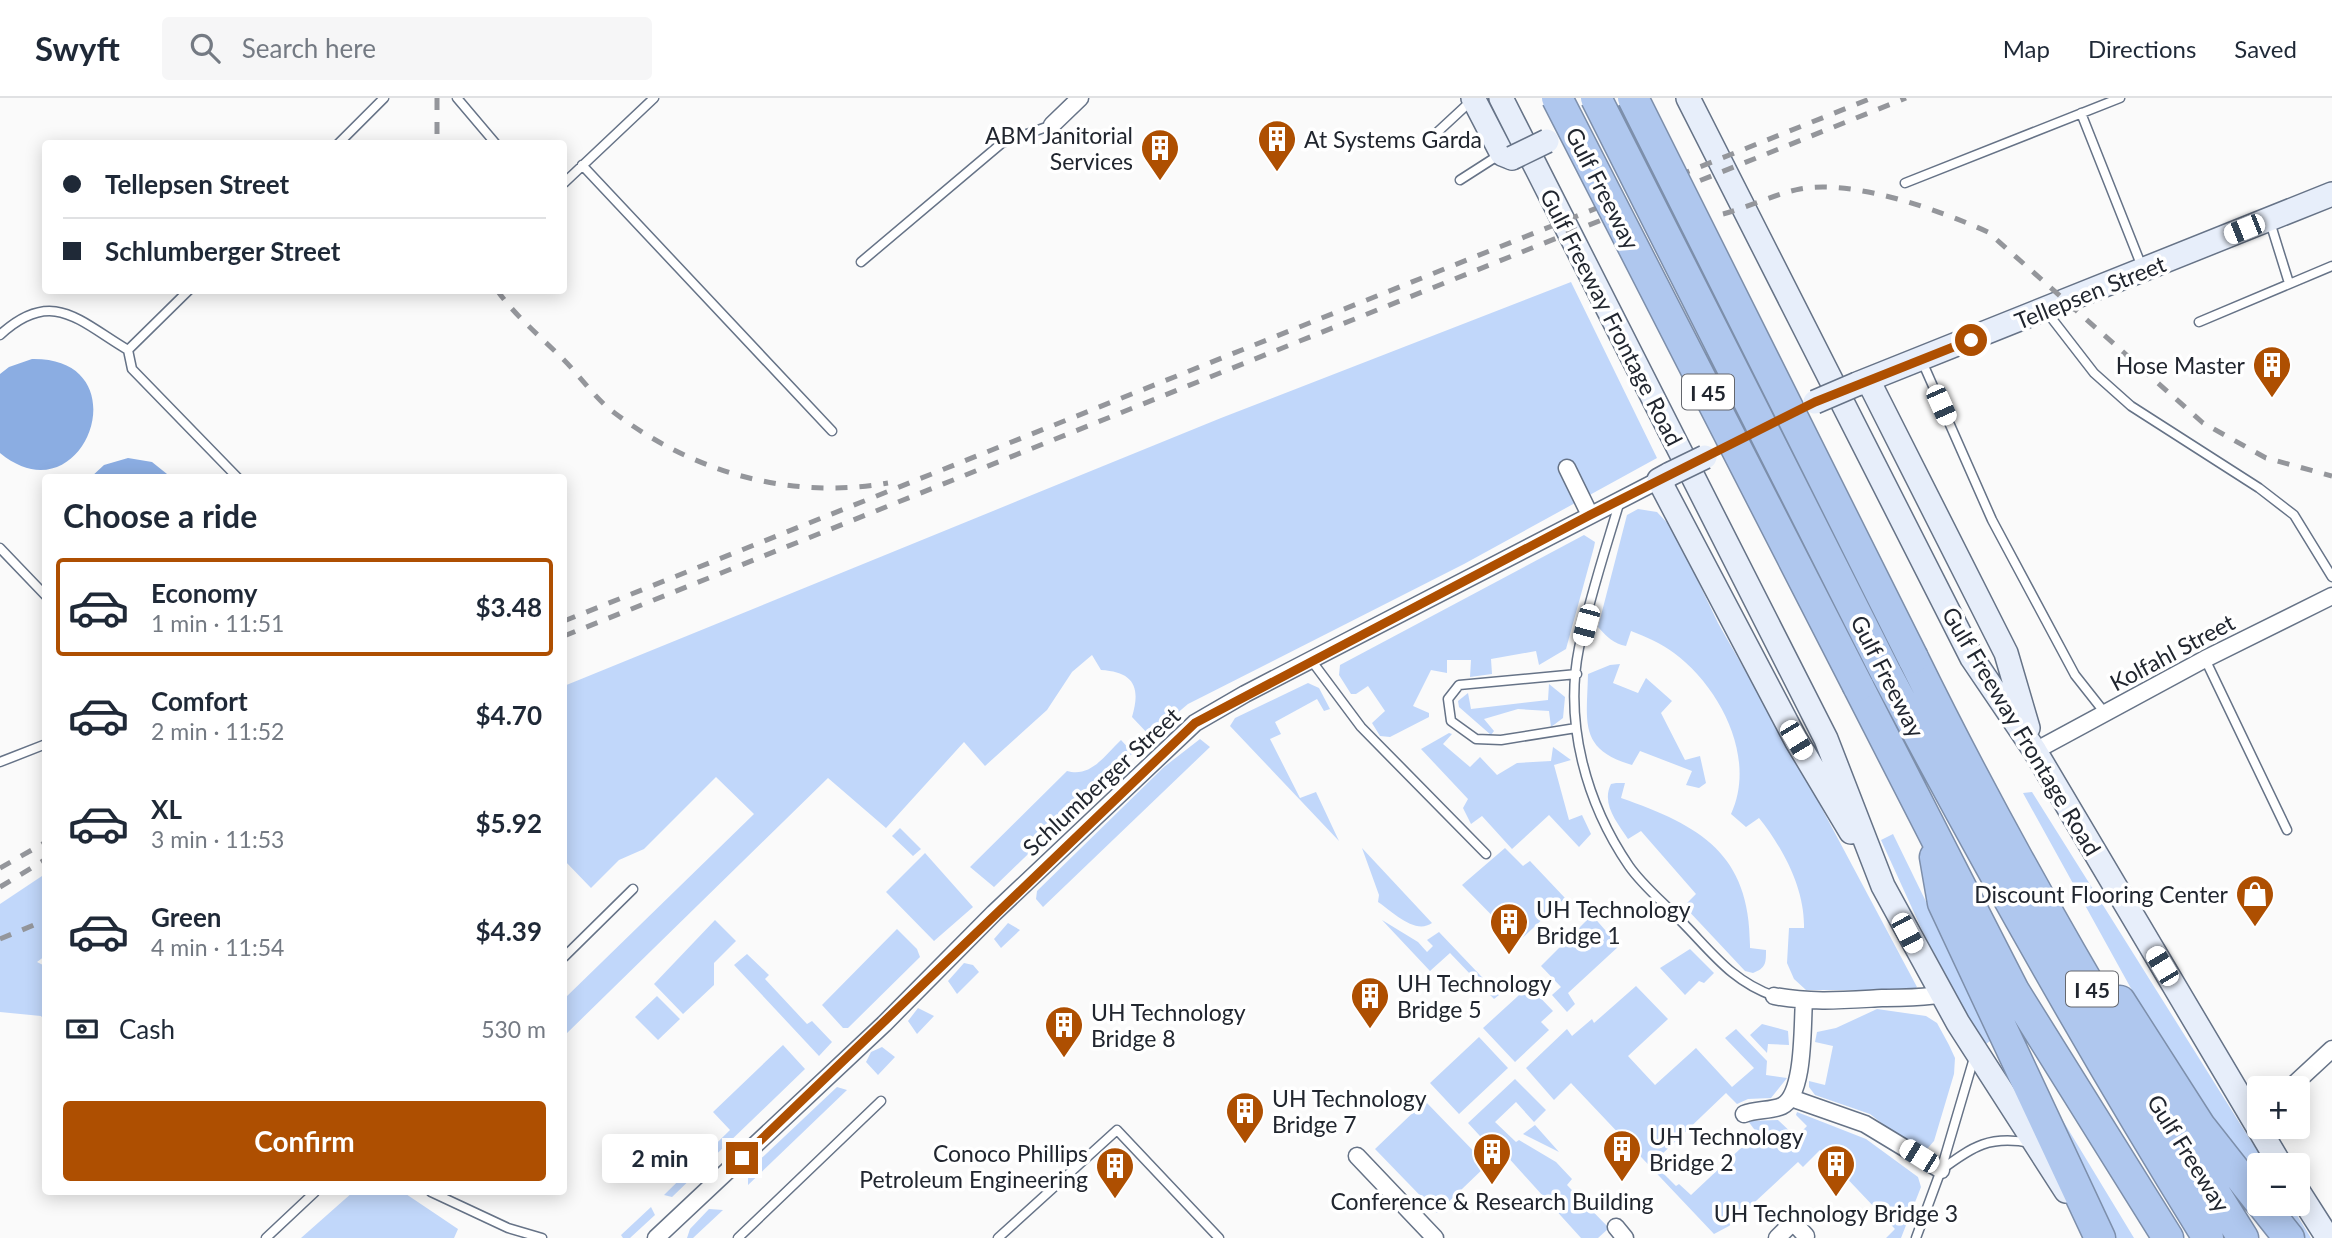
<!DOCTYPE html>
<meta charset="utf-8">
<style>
body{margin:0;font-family:Lato,sans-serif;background:#f6f6f7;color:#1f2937;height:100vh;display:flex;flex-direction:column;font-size:26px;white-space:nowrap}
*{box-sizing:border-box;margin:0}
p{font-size:23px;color:#747a83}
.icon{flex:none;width:38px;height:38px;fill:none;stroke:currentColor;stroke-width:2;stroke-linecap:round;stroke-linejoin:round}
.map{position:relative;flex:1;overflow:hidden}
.panel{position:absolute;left:42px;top:376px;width:525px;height:721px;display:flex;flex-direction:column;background:#fff;border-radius:7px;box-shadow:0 4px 18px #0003}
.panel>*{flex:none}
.hud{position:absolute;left:42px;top:42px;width:525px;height:154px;border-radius:7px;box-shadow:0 4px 18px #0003;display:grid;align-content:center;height:154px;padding:0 21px;background:#fff}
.tools{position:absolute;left:2247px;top:978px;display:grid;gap:14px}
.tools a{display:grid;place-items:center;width:63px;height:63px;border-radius:7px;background:#fff;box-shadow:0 4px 18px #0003;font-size:35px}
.end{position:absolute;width:32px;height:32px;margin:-16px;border:9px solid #ae4f01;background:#fff;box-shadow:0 0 0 4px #fff}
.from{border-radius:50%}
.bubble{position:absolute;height:49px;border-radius:7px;background:#fff;box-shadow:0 4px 18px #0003;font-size:23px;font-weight:700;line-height:49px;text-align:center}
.car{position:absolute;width:21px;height:42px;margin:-21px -10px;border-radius:9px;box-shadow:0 0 5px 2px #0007;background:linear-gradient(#fff 24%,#345 0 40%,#fff 0 76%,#345 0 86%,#fff 0)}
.hud b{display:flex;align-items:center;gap:24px;height:66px;font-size:26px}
.hud b+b{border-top:2px solid #e0e1e3}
.hud i{width:18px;height:18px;background:#1f2937}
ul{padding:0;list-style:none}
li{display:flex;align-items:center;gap:21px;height:98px;margin:0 14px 10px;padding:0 7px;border:4px solid transparent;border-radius:7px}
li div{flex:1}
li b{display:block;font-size:26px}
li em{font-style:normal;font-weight:700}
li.active{border-color:#ae4f01}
li>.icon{width:63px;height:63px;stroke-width:1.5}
h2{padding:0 21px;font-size:32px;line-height:84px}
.pay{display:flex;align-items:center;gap:18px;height:77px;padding:0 21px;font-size:26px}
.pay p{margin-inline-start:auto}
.action{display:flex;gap:14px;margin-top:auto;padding:14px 21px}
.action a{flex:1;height:80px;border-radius:7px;background:#ae4f01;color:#fff;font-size:28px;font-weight:700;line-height:80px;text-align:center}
header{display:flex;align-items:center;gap:42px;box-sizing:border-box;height:98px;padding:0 35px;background:#fff;border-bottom:2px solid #e0e1e3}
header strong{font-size:33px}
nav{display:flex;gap:38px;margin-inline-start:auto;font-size:24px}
.search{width:490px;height:63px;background:#f6f6f7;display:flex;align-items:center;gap:18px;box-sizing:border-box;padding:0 24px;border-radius:7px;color:#747a83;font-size:26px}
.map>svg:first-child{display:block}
.green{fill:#c1d7fa}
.water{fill:#8bade2}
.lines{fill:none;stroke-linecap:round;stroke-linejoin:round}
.lane-casing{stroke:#667387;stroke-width:11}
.street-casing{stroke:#667387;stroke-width:19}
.secondary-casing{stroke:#667387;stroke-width:26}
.highway-casing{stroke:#7d8fab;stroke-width:33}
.lane{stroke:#fff;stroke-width:8}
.street{stroke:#fff;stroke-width:16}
.secondary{stroke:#e7eefa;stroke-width:23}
.highway{stroke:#afc7ee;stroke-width:30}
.rail{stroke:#94969b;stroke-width:5;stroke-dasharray:12 12;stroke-linecap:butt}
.secondary-bridge-casing{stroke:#667387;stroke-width:26;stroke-linecap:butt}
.highway-bridge-casing{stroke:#7d8fab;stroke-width:33;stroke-linecap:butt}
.secondary-bridge{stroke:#e7eefa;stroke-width:23}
.highway-bridge{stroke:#afc7ee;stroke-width:30}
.route{stroke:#ae4f01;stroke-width:9}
.labels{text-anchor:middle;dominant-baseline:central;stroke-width:7;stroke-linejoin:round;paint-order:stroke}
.shield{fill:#fff;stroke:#64676d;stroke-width:2}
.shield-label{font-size:21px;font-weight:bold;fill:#21262f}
.poi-label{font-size:23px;fill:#21262f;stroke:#fff;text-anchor:start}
.street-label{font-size:23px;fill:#21262f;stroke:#fff}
</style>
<header>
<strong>Swyft</strong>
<div class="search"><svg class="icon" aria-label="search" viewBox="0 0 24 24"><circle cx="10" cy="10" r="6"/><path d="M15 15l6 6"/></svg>Search here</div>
<nav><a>Map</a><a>Directions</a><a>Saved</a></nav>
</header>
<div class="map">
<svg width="2332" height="1140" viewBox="0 0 2332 1140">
<rect width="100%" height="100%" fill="#fafafa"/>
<!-- green -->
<path class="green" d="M1571,184l86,176 -193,106 -276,140 -38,32 -18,-19c9,-30 2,-45 -31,-47l-9,-15 -20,17 -25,38 -62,56 -21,-24 -78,86 -58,-50 -264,258v-37l190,-185 -38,-37 -72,72 -25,11 -28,28 -27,-28v-174l657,-268z
M1638,411l19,3 16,17 45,94 78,137 121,227 -4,3h-107l-12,-11 -7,-16 2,-35h15c1,-39 -21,-80 -45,-110l-13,9 -15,-13c26,-56 -11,-127 -57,-161 -13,-10 -28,-16 -43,-22l-5,15c-12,-2 -20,-10 -28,-19l29,-112z
M1584,437l11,7 -1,5 -28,102 -27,16 -3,-14 -45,8 1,15 -22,3 1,-17h-24v13l-16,-3 -18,36 16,7v4l-39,20 -10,-1 -8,-13 13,-12 -17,-25 -12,8h-5l-12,-19 1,-10z
M1620,566l-7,19 25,10 8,-15 26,23 -11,12 24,47 15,-4 6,27 -7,5 -13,-3 6,-14 -52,-20 -8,14c-54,-16 -45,-43 -44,-91l22,-9z
M1308,585l11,5 11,21 -6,2 -7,-12 -42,23 6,12 -11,5 30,59 16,-6 23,49 -109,-115 5,-8z
M1549,586l16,13 -2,21 -12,9 -2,-16 -31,-2 -34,10 10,12 -3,4 -32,-28 -1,-6 10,-8 3,16 77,-9z
M1449,635l3,1 -9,10 27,23 10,-10 17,18 20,-12 34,-2 2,-14 18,13 -17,5 15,55 13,-5 9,19 -12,13 -30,-32 -37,34 -30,-33 -11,8 -8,-16 5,-9 -47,-50z
M1200,641l10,8 -167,160 -7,-8 1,-8 127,-124z
M1121,642l12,13 -139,134 -24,-20 97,-96c24,7 38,-16 54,-31z
M1616,685h9l-4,15c80,28 130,56 129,150l16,2c0,13 0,18 -13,23l-8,-2 -61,-65 12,-12 -55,-63 -13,8c-11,-17 -27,-35 -17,-55z
M2032,694l234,373 -7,1v22l-20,-25 -90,-142 -126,-228z
M900,730l21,21 -8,7 -21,-20z
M1893,736l100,205 -10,7 -61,-116 -41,-90z
M1362,750l70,75c-17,12 -39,-11 -54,-21l1,-7z
M1505,750l18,18 7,-5 35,37 -47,44 -56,-57z
M925,755l48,54 -39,34 -48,-49z
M45,776v82l-8,6 8,4v55l-4,-5 -41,-4v-108z
M1592,817l27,31 -51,47 7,11 -8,8 -15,-17 9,-8 -20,-21z
M715,822l21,21 -22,22v22l-31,29 -29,-30z
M1382,822l36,22 9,10 6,-6 -6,-6 12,-8 60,63 -5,4 -44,-46 -20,18z
M1008,825l12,7 -19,18 -7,-9z
M897,831l20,20 3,8 -72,71h-5l-21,-23z
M1690,851l24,24 -10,10 -5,-2 -14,14 -25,-27z
M747,856l22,21 -4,4 42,45 5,-3 20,21 -13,14 -85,-91z
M964,865l9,2 6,7 -22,22 -9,-13z
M1529,888l24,25 -12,11 8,8 -34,32 -32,-34z
M1636,888l32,33 -40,37 27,29 41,-37 36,39 22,-19 -29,-30 11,-9 31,32 -1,14 21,3 -16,20 -23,1 -11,5 -11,-11 -68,65 10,12 -4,4 12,12 3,-2 12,11 66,-62 -9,-12 30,-1 18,17 11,-11 -11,-11 1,-3 69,27 52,38 3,10 -20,51h-15l9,-9 -75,-79 -17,17 -5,-5 -69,64 -15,8 -143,-151 -17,17 -28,-32 41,-39 5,7 20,-17 2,4z
M657,898l23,23 -22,21 -23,-23z
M918,910l16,8 -17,18 -9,-13z
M1877,911l49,7 11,7 12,22 6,13 -1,16 -20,67 -7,8 -15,-2 -42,-33 -55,-19 -6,-8v-6l16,4 8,-39 -18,-4 2,-10 19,-4z
M1762,926l26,7 1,14 -21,-1 -1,9 -17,-18z
M1479,939l29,31 -49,46 -29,-31z
M783,947l22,24 -133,128 -8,-2 66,-65 -17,-18z
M882,949l13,10 -17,18 -12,-13 5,-10z
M1515,981l31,31 -12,12 -18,-20 -21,20 21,20 3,-2 37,22 16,17 -5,6 42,43 -11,10h-17l-85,-94 -5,4 -23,-25z
M837,989l10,3 -99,95v-12l3,-5z
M1425,1003l62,64 -50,48 -62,-64z
M2051,1003l83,137h-18l-48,-78z
M1535,1027l24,27 -36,-18z
M353,1094h50l55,37 -4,9h-153z
M2272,1106h18l21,34h-12z
M651,1109l4,8 -25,23h-7l-2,-3z
M709,1111l14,1 -30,28h-6l3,-9z"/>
<!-- water -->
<path class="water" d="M32,261c112,-2 52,163 -32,94v-79l9,-7z
M128,360l24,4 20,16h-82l14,-13z"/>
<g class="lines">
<defs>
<path id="lane" d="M457,0l39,46
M2081,15l61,154
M1430,41l41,-38
M338,46l46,-46
M582,67l250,266
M1460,82l39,-25
M564,85l90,-85
M1905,85l215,-85
M2270,124l19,61
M861,164l141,-119 50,-18
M2046,213l48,62 37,33 128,82 35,27 38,62
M2199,224l133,-56
M0,237c52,-48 79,-14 128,15l4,19 106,109
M128,252l61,-60
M1921,261l71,161 83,155 30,38
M1619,406c-14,47 -30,95 -40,144 -15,75 7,155 50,218 14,20 34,36 51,54 31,31 51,61 94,76
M0,450l46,48
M2205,561l82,171
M1311,562l50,67 125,127
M1576,630l-75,12 -25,-1 -25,-18 -3,-22 11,-14 118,-11
M0,664l46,-18
M564,859l69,-68
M1941,1072c32,-24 49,-35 90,-27
M431,1094l77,36 34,10
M266,1140l49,-46
M738,1140l143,-137
M998,1140l119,-108 102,108
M1916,1140l25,-68 33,-112"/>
<path id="street" d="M1052,27l28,-27
M1567,370l23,47
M2035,653l170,-92 127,-63
M1774,898c37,7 71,4 108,2 21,-1 38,1 59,-4
M2290,990l42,-39
M1791,1000l74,26 76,46
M1744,1016c12,-5 27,-3 38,-8 23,-12 20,-81 22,-105
M1357,1058l78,82
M1616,1129l9,11
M656,1140l228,-214 110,-111 201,-190 50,-29 414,-214
M1777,1140l16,-16 13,14"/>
<path id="secondary" d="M1473,0l29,56 10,4
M1501,0l325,641 57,147 75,137 108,168
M1688,0l284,560 63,93 246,415
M1868,282l138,273 22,75
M1857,286l475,-190
M1670,376l-11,6 137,260 55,92
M2298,1093l30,47"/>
<path id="highway" d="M1913,560c98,200 212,392 330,580
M1885,573c102,193 208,382 323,567
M1858,588l156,305 154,247
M1935,759l8,46 157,335
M2120,903l80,125 59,75
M2262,1106l27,34"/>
</defs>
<!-- lane casing -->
<use href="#lane" class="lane-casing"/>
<!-- street casing -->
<use href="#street" class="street-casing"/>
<!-- secondary casing -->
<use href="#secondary" class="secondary-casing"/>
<!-- highway casing -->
<use href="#highway" class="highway-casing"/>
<!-- lane -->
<use href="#lane" class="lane"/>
<!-- street -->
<use href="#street" class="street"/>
<!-- secondary -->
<use href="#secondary" class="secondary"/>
<!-- highway -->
<use href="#highway" class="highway"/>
<!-- rail -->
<path class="rail" d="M437,0v46
M1723,116c23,-6 55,-21 77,-25 54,-10 139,21 188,43l215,191 63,35 66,18
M497,192c18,26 45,48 67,70 17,17 32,40 52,54 79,59 175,86 272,69
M564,523l1308,-523
M564,538l1342,-538
M0,770l46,-26
M0,789l46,-28
M0,841l46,-19"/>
<defs>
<path id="secondary-bridge" d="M1512,60l35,-17
M1815,304l42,-18
M1670,376l35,-17"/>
<path id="highway-bridge" d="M1557,0l301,588
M1596,0l289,573
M1633,0l280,560"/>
</defs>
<!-- secondary-bridge casing -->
<use href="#secondary-bridge" class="secondary-bridge-casing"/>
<!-- highway-bridge casing -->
<use href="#highway-bridge" class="highway-bridge-casing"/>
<!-- secondary-bridge -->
<use href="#secondary-bridge" class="secondary-bridge"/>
<!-- highway-bridge -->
<use href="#highway-bridge" class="highway-bridge"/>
</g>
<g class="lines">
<!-- route -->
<path class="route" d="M742,1060l453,-435 395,-208 225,-113 156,-62"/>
</g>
<!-- icons -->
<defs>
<symbol id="building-pin" viewBox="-11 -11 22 30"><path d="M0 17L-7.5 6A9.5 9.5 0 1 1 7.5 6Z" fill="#ae4f01" stroke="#fff"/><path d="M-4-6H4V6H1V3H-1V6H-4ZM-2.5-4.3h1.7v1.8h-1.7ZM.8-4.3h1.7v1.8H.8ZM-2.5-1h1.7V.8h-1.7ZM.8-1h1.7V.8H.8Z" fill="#fff"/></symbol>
<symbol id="shop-pin" viewBox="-11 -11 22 30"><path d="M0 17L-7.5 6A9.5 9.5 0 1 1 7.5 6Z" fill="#ae4f01" stroke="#fff"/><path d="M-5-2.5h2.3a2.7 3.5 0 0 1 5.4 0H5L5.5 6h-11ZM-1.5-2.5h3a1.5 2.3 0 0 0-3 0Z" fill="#fff"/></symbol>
</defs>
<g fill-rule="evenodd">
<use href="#building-pin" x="1255" y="19" width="44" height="60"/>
<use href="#building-pin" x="1138" y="28" width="44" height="60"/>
<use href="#building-pin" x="2250" y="245" width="44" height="60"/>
<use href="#shop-pin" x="2233" y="774" width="44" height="60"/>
<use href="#building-pin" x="1487" y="802" width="44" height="60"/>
<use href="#building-pin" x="1348" y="876" width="44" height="60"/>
<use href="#building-pin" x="1042" y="905" width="44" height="60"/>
<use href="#building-pin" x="1223" y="991" width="44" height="60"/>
<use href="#building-pin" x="1600" y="1029" width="44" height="60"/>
<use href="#building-pin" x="1470" y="1032" width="44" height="60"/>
<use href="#building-pin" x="1814" y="1044" width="44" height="60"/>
<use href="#building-pin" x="1093" y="1046" width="44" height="60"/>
</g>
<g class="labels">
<!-- shield labels -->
<g class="shield">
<rect x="1682" y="276.5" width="52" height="35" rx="5"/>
<rect x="2066" y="873.5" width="52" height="35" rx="5"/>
</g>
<g class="shield-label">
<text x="1708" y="294">I 45</text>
<text x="2092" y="891">I 45</text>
</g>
<!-- poi labels -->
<g class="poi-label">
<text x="1133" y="37" text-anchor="end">ABM Janitorial<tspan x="1133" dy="26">Services</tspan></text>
<text x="1304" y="41">At Systems Garda</text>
<text x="2245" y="267" text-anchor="end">Hose Master</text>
<text x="2228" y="796" text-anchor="end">Discount Flooring Center</text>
<text x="1536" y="811">UH Technology<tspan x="1536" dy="26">Bridge 1</tspan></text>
<text x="1397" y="885">UH Technology<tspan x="1397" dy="26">Bridge 5</tspan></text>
<text x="1091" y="914">UH Technology<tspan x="1091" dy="26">Bridge 8</tspan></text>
<text x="1272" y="1000">UH Technology<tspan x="1272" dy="26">Bridge 7</tspan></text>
<text x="1649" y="1038">UH Technology<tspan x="1649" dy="26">Bridge 2</tspan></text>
<text x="1088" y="1055" text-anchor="end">Conoco Phillips<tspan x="1088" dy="26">Petroleum Engineering</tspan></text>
<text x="1492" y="1103" text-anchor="middle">Conference &amp; Research Building</text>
<text x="1836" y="1115" text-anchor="middle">UH Technology Bridge 3</text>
</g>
<!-- street labels -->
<g class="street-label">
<text transform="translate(1603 90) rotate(63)">Gulf Freeway</text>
<text transform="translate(2090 194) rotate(-22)">Tellepsen Street</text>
<text transform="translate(1612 219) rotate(63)">Gulf Freeway Frontage Road</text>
<text transform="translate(2172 554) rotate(-28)">Kolfahl Street</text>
<text transform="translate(1888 578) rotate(63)">Gulf Freeway</text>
<text transform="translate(2022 633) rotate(59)">Gulf Freeway Frontage Road</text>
<text transform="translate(1101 683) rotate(-43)">Schlumberger Street</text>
<text transform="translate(2189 1055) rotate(58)">Gulf Freeway</text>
</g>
</g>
</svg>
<div class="tools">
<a>+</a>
<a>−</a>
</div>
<i class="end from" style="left:1971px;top:242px"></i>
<i class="end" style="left:742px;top:1060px"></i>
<div class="bubble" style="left:602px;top:1036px;width:116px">2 min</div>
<i class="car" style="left:2244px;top:131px;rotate:248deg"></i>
<i class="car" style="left:1941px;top:307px;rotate:156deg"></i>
<i class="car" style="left:1586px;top:527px;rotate:195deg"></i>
<i class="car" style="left:1796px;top:642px;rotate:149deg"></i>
<i class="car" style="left:1907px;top:835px;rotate:152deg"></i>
<i class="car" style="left:2162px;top:868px;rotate:329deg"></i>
<i class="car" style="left:1919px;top:1058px;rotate:302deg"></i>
<div class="hud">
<b><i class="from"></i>Tellepsen Street</b>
<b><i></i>Schlumberger Street</b>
</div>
<section class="panel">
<h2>Choose a ride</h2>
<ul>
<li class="active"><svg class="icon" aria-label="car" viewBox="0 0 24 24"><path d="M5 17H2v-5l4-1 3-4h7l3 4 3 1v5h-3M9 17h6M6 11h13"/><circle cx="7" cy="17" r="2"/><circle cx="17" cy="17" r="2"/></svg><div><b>Economy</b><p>1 min · 11:51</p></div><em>$3.48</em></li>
<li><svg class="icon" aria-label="car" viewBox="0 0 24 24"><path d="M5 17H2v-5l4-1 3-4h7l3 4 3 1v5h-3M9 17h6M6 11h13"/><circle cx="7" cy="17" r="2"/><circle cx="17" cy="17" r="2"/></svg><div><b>Comfort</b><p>2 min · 11:52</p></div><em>$4.70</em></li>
<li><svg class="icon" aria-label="car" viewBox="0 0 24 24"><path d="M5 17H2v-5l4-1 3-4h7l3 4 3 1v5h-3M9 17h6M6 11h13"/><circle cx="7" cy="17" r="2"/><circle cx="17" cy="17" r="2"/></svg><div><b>XL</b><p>3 min · 11:53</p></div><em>$5.92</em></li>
<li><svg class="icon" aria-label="car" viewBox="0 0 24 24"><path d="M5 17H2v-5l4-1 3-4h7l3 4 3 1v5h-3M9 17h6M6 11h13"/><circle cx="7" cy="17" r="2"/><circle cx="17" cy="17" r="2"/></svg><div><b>Green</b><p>4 min · 11:54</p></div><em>$4.39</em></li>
</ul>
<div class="pay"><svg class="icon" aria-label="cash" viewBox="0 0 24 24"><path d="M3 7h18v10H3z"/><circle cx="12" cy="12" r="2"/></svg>Cash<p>530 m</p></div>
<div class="action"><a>Confirm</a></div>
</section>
</div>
